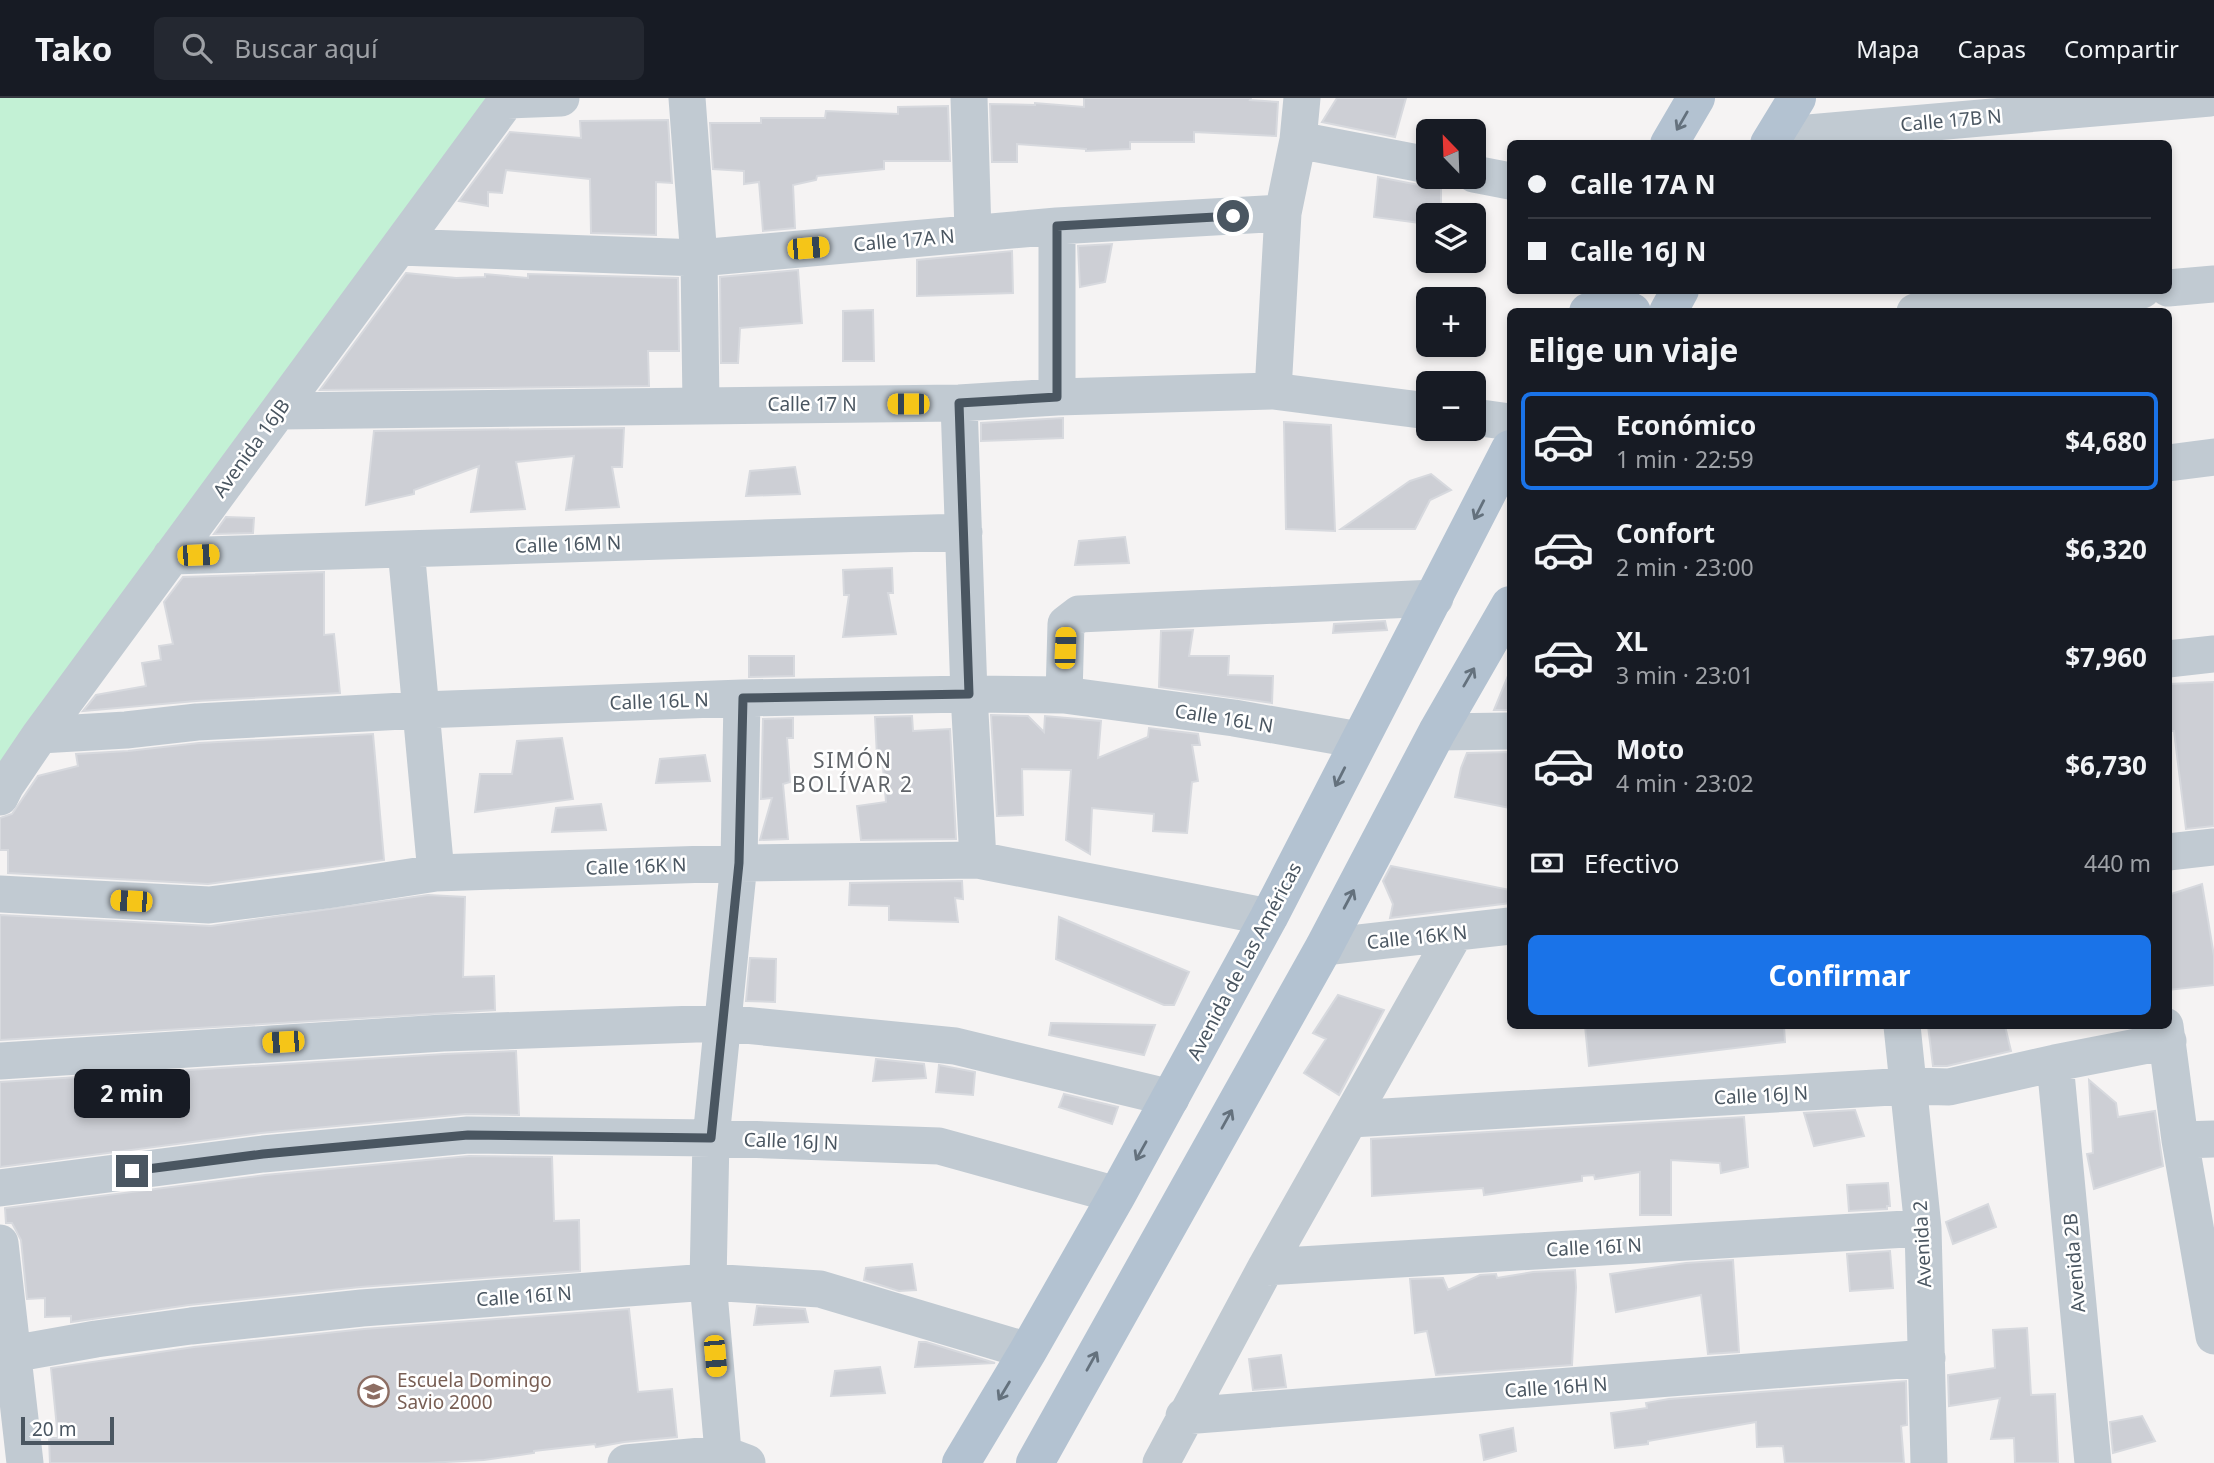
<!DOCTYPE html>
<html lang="es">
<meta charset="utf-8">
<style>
body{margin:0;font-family:"Noto Sans",sans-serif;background:#242831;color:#f1f3f6;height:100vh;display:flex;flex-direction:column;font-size:26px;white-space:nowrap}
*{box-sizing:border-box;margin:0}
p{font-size:23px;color:#9ea1a6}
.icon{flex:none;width:38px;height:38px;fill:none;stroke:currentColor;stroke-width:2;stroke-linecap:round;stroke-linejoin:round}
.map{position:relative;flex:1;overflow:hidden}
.sheet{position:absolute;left:1507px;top:210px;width:665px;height:721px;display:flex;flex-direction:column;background:#171b24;border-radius:10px;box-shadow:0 4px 10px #0003}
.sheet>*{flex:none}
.hud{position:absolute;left:1507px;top:42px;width:665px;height:154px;border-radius:10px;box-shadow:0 4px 10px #0003;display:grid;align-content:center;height:154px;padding:0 21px;background:#171b24}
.needle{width:46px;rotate:337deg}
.buttons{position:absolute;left:1416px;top:21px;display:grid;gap:14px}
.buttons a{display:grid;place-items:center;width:70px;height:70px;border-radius:10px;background:#171b24;box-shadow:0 4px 10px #0003;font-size:35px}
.scale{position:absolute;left:21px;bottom:18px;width:93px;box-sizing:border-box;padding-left:7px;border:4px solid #4a5661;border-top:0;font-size:19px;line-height:24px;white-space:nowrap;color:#4a5661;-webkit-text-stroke:5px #fff;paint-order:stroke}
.end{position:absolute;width:32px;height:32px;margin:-16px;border:9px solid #4a5661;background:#fff;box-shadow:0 0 0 4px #fff}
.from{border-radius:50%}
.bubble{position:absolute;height:49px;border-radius:10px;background:#171b24;box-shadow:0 4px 10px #0003;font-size:23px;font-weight:700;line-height:49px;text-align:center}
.car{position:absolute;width:21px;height:42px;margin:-21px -10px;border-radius:9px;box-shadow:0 0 5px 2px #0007;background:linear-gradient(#f5c518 24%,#345 0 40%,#f5c518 0 76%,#345 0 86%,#f5c518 0)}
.hud b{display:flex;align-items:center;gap:24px;height:66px;font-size:26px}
.hud b+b{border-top:2px solid #363941}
.hud i{width:18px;height:18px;background:#f1f3f6}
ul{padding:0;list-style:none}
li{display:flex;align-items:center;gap:21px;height:98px;margin:0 14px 10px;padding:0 7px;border:4px solid transparent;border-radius:10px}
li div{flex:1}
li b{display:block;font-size:26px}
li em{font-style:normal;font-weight:700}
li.selected{border-color:#1a73e8}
li>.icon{width:63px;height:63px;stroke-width:1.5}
h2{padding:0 21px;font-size:32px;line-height:84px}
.pay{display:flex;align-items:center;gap:18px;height:77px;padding:0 21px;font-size:26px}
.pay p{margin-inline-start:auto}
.cta{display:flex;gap:14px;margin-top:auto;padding:14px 21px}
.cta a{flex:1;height:80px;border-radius:10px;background:#1a73e8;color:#fff;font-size:28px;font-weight:700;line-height:80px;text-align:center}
header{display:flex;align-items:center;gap:42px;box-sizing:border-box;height:98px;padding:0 35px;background:#171b24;border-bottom:2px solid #363941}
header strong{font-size:33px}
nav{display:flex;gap:38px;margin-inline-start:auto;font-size:24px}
.search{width:490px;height:63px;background:#242831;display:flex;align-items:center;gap:18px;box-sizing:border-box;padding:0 24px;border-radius:10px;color:#9ea1a6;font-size:26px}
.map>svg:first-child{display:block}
.green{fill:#c3f1d5}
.building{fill:#cdcfd5;stroke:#d7d9de;stroke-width:2}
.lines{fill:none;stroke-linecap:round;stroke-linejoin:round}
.minor{stroke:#c1cad2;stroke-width:37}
.major{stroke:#b3c2d1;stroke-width:38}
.oneway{stroke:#64717d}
.route{stroke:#4a5661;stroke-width:9}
.labels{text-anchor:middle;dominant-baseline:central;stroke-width:5;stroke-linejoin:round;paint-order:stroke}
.street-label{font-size:19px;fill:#4a5661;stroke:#fff}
.education-label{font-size:19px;fill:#785e54;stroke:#fff;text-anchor:start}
.neighbourhood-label{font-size:21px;letter-spacing:2px;fill:#5f6368;stroke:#fff}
</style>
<header>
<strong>Tako</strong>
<div class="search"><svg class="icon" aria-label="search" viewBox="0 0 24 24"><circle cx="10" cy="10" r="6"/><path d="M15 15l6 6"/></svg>Buscar aquí</div>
<nav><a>Mapa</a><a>Capas</a><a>Compartir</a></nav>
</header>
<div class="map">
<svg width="2214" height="1365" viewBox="0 0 2214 1365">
<rect width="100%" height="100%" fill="#f5f3f3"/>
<!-- green -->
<path class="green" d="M0,0h490l-490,688z"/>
<!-- building -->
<path class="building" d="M1084,0h167l-1,2 28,2 -2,34 -82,-4v10h-64v7l-44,2v-2l-69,-5v18h-25l-2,-58 45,1v-2l49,4z
M1337,0h69l-11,39 -73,-15z
M948,8l2,55h-66v8l-67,7 -1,4 -23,5 2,43 -32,3 -4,-49 -15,2v-13l-31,-2 -3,-46h51v-5h64l1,-7 72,3v-7z
M668,22l4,63 -16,-1v53l-65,-2 -1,-54 -84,-9 -4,23 -14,-1v14l-29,-5 51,-69 71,6 -1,-17z
M1378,79l46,9 10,-1 7,-4v34h-13v9l-54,-7z
M1112,146l-7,38 -25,5 -2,-41z
M1012,153l1,42 -96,3v-36z
M798,172l4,53 -62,5 -2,35h-17l-1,-86z
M406,175l50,5 29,-1v-3l43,4v-4l150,4 1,73h-31l1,35 -329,4z
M873,212l1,51h-31v-50z
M1063,320v20l-82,3v-18z
M1284,324l47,3 4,106 -49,-2z
M624,330l-2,39h-10l7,40 -53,3 8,-54 -58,6 9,47 -54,3 8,-46 -65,24v4l-48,11 8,-74z
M795,369l5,27 -54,2 4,-25z
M1431,376l20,16 -21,10 -15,29h-74l69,-48z
M226,419l28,1 -1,15 -39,1z
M1125,439l4,26 -54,2 4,-24z
M892,470l1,25h-5l8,41 -53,3 6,-42h-5l-1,-25z
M324,474v63l10,-1 6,59 -144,8 -113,10 13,-16 50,-9 -4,-23 19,-3 -2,-14 14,-2 -9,-42 19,-25z
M1385,523l2,9 -54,3 1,-9z
M1193,532l-4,26h40l-1,19 45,1 -1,27 -113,-16 2,-56z
M749,558h45v20l-45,1z
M1510,573v39h-16z
M2214,584v144l-28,3 -12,-98h-6v-47z
M991,617l37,1 16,16 1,-16 56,5 -3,37 50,-21 1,-9 49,6 2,11h-8l6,36 -6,1 -5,51 -34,-2 1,-17 -62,-6 -2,46 -24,-14 5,-70 -49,-1 1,46 -26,1z
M912,618l1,15 37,-2 6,110 -95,1 -4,-34 29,-4 -4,-46h-5l-2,-39z
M793,620v20h-6l3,44 -7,2 5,55 -28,1 12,-42 -11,1 2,-80z
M373,636l11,126 -176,24 -200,-11v-23h-8v-32l12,-4 26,-38 40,-10 -2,-12 52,-3 71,-8z
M562,640l11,61 -98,13 5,-38h32l5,-33z
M1510,654v56l-55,-11 6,-29 6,-15z
M705,657l5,26 -54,2 4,-24z
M601,706l5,26 -54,2 4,-24z
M1391,768l119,24v13l-120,15 3,-14 -10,-23z
M962,783l1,18 -8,-1 3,24 -69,-2v-14l-40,-1 1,-22z
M2202,786l12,72v29l-46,5v-95z
M428,797l37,2 -2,80 31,-1 1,34 -495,30v-125l211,11z
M1059,819l130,55 -15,33h-10l-108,-46z
M750,860l26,1 -1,43 -29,-1z
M1338,897l46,15 -45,85 -35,-22 22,-34 -13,-6z
M1051,925l104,2 -11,30 -95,-20z
M1585,928h199l1,16 -196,24z
M1928,928h77l6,25 -64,15h-14z
M516,953l3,64 -53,-1 -205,19 -261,34v-85l444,-28z
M876,961l48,5 2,14 -53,3z
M939,967l36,7 -2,23 -37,-3z
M2089,982l27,23 2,14 37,-6 8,55 -69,23 -7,-35 6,-1z
M1064,996l54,13 -6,17 -53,-17z
M1855,1012l9,26 -50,10 -10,-33z
M1744,1019l4,50 -27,6 -1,-10 -49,-3v55h-31v-43l-45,7 -1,-4 -12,1v5l-98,14 -1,-7 -111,8 -1,-57z
M469,1058l83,1 2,64 25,-1 1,51 -220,16 -171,18 -118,17v-6l-26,1v-19l-18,1 -6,-59 -9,-17h-6l-1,-15 260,-33z
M1888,1085l2,23h-3v3l-38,2 -2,-26z
M1988,1106l8,23 -43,17 -7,-22z
M1890,1153l3,37 -43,3 -3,-37z
M1733,1162l6,92 -31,2 -7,-59 -85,17 -6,-38 76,-11z
M912,1166l4,26 -17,1 -35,-11 2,-12z
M1575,1172l1,17 -4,78 -136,10 -9,-44 -12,2 -5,-54 33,-1 5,12 32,-15 16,-1 1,4 36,-6z
M757,1208l48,3 3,13 -54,3z
M629,1211l9,83 34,-3 5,48 -53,5 -28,5 -1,-3 -61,7v2l-50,7 -58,3h-376l-1,-25h9l-7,-70 143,-21 170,-18z
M2027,1230l4,67 24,-1 3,69h-43l-1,-25 -23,1 9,-41 -51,8 -1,-31 47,-7 -2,-38z
M919,1244h7l69,21 -80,4z
M1281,1257l5,32 -33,3 -4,-31z
M880,1269l5,26 -54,3 4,-25z
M1906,1283l1,44 -6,1 3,37h-119l-2,-17 -26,1 -1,-25 -108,19v3l-33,4 -4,-35 36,-5 -1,-5 23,-4z
M2142,1318l13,25 -42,12 -3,-31z
M1513,1330l3,23 -32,9 -4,-25z"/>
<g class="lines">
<!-- minor -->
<path class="minor" d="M687,0l12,160 2,147
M969,0l4,135
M1774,38l436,-38
M1298,42l130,25
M1474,76l36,7
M399,149l300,11 358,-32 226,-13
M2168,190l46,-4
M1915,214l227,-22
M1273,293l10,-178 15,-73 4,-42
M1057,299v-171
M959,305l10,291 9,166
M279,313l680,-8 98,-6 216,-6 155,20
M1474,319l36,5
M2168,365l46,-6
M406,451l30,324
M171,458l793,-24
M2168,561l46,-5
M1064,597l2,-71 13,-10 356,-16
M1437,634l73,-1
M40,637l86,-5 71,-8 225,-12 320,-12 227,-4 95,1 170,23 125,22
M0,699l6,-12 34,-50 467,-635 54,-2
M2168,754l46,-5
M0,796l209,11 118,-15 109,-17 303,-10 239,-3 291,57
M1324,849l186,-21
M1902,928l21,202 6,235
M2165,928l15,114 34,196
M0,963l443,-28 281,-10 231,23 216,52
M2055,965l38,400
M1351,1021l558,-33 40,1 106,-24 113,-22
M2180,1042l34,-1
M0,1090l263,-34 205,-19 243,3 228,8 178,49
M0,1145l25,220
M1266,1169l657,-39
M12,1256l84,-15 95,-13 171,-18 346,-26 112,7 208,62
M1184,1318l743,-58
M626,1365l97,-9 24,9
M724,1365l-16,-181 3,-144 28,-275 3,-165
M1161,1365l105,-196 189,-334"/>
<!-- major -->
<path class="major" d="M1669,46l27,-46
M1769,46l28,-46
M1588,214c14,-6 30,-10 44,0
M1668,214l12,-22
M961,1365l67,-112 89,-156 152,-278 241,-468
M1035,1365l289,-516 113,-215 73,-127"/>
</g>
<!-- one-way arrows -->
<defs><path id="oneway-shaft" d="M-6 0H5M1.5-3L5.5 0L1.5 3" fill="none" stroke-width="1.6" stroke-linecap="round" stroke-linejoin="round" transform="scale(1.75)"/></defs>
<g class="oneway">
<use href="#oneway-shaft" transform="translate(1682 23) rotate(120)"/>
<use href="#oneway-shaft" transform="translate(1479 412) rotate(117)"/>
<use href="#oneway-shaft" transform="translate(1469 579) rotate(-60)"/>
<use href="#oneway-shaft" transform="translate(1340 679) rotate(117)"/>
<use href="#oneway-shaft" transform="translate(1349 801) rotate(-62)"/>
<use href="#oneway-shaft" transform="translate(1227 1021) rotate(-61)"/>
<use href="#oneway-shaft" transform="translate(1141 1053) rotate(119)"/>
<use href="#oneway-shaft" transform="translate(1092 1263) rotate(-61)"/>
<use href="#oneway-shaft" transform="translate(1004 1293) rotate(121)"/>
</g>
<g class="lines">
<!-- route -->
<path class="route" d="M132,1073l131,-17 205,-19 243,3 28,-275 4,-165 226,-4 -10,-291 98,-6v-171l176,-10"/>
</g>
<!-- icons -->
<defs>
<symbol id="school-ring" viewBox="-11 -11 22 22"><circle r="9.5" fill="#fff" stroke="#8d6e63" stroke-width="1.5"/><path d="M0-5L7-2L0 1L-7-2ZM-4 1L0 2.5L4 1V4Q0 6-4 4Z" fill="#8d6e63"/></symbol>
</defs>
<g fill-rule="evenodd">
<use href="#school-ring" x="356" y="1276" width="35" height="35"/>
</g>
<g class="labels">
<!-- street labels -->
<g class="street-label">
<text transform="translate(1951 22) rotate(-5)">Calle 17B N</text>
<text transform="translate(904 142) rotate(-5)">Calle 17A N</text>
<text x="812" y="306">Calle 17 N</text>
<text transform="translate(251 350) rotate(-54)">Avenida 16JB</text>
<text transform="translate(568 446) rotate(-2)">Calle 16M N</text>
<text transform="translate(659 603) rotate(-2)">Calle 16L N</text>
<text transform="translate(1224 620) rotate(9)">Calle 16L N</text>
<text transform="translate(636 768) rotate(-2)">Calle 16K N</text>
<text transform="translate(1417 839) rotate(-6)">Calle 16K N</text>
<text transform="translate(1244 863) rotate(-62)">Avenida de Las Américas</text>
<text transform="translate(1761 997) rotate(-3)">Calle 16J N</text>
<text transform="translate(791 1043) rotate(2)">Calle 16J N</text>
<text transform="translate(1922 1146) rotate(-93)">Avenida 2</text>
<text transform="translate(1594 1149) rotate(-3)">Calle 16I N</text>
<text transform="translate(2074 1165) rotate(-95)">Avenida 2B</text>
<text transform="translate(524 1198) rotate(-4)">Calle 16I N</text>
<text transform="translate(1556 1289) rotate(-4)">Calle 16H N</text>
</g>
<!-- education labels -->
<g class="education-label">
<text x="397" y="1282">Escuela Domingo<tspan x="397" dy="22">Savio 2000</tspan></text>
</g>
<!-- neighbourhood labels -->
<g class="neighbourhood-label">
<text x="853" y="662">SIMÓN<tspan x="853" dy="24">BOLÍVAR 2</tspan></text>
</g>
</g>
</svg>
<div class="buttons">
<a><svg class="needle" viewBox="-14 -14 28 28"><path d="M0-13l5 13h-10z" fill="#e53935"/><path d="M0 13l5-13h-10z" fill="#9ea1a6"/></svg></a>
<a><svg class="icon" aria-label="layers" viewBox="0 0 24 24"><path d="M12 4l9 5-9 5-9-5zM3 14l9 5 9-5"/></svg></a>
<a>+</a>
<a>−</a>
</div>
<div class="scale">20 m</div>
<i class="end from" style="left:1233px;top:118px"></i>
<i class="end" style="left:132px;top:1073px"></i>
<div class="bubble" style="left:74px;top:971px;width:116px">2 min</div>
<i class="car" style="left:808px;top:150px;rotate:85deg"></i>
<i class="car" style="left:908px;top:306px;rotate:270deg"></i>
<i class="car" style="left:198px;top:457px;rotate:88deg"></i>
<i class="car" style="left:1065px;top:550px;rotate:2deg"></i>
<i class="car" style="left:131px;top:803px;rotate:273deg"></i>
<i class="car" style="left:283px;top:944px;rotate:266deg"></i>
<i class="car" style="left:715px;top:1258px;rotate:175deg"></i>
<div class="hud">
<b><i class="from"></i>Calle 17A N</b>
<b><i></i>Calle 16J N</b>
</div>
<section class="sheet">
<h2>Elige un viaje</h2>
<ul>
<li class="selected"><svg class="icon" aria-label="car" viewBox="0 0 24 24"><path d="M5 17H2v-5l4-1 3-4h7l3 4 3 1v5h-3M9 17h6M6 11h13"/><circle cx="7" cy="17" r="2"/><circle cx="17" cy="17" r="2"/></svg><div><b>Económico</b><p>1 min · 22:59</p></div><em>$4,680</em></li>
<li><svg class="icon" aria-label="car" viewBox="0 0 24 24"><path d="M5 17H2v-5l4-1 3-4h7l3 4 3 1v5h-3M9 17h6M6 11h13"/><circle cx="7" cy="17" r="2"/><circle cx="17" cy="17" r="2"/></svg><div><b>Confort</b><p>2 min · 23:00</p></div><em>$6,320</em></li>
<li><svg class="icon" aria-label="car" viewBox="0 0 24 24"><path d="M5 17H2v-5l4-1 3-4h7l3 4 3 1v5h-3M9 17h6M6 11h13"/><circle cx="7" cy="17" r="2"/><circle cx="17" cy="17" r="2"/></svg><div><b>XL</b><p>3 min · 23:01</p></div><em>$7,960</em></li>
<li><svg class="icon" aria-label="car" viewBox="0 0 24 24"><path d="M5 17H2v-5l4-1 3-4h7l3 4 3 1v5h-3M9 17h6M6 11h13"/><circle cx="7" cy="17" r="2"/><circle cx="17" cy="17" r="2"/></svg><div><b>Moto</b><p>4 min · 23:02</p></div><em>$6,730</em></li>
</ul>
<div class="pay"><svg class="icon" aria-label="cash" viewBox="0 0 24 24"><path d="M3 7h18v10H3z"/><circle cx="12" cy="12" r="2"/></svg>Efectivo<p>440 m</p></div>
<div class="cta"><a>Confirmar</a></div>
</section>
</div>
